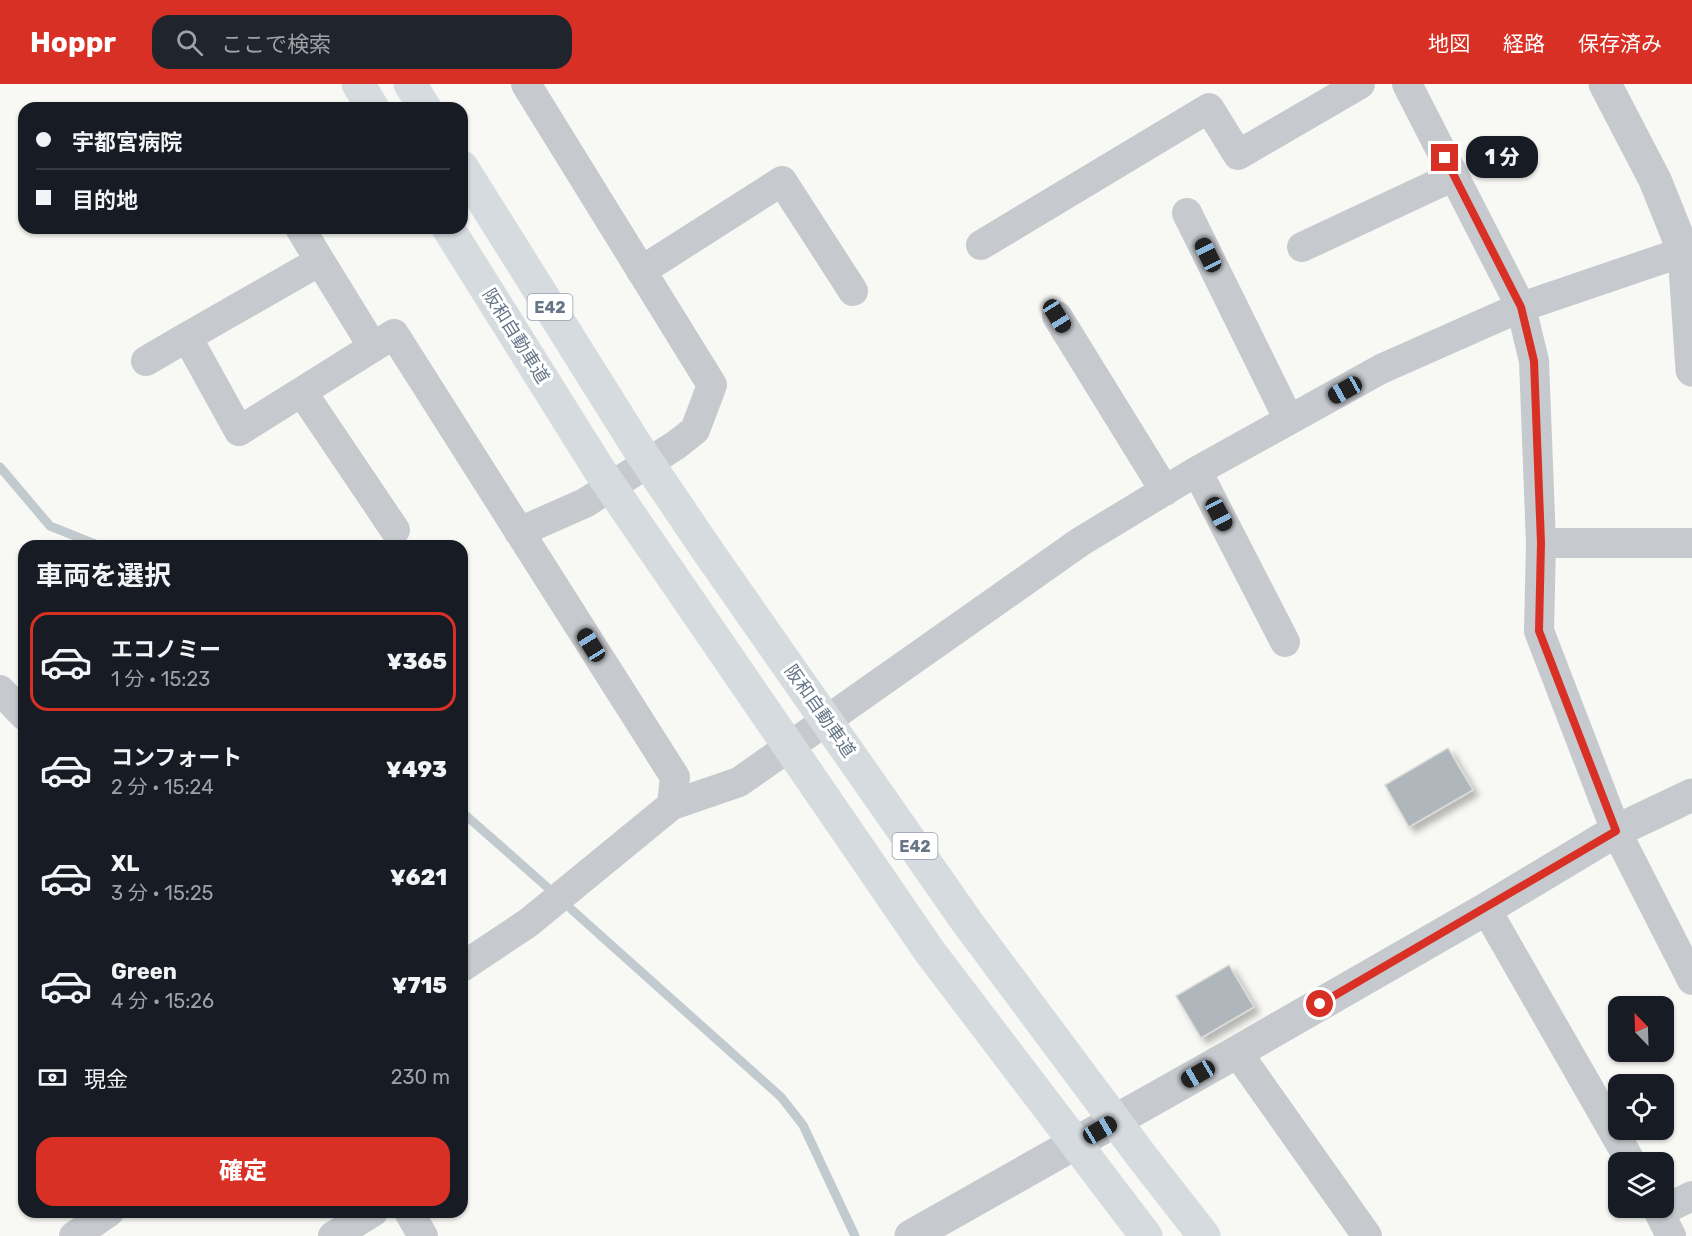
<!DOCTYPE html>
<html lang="ja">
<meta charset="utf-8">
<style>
body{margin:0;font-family:Rubik,"Noto Sans JP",sans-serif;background:#20242c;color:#f1f3f6;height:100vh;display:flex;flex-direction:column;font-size:22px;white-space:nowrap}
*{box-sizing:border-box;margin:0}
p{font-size:20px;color:#9ea1a6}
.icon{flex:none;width:33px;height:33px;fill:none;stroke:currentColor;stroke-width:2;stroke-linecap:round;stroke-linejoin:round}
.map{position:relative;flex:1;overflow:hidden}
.drawer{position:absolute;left:18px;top:456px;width:450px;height:678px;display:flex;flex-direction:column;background:#171b24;border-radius:18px;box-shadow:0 2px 4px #0004}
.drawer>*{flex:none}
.hud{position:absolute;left:18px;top:18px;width:450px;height:132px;border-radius:18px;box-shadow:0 2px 4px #0004;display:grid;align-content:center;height:132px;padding:0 18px;background:#171b24}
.needle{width:39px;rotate:337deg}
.fabs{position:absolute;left:1608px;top:912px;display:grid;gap:12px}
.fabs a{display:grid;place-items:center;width:66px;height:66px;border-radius:12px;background:#171b24;box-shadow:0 2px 4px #0004;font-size:30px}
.end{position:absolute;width:27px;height:27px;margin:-14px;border:8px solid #d93025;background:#fff;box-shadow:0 0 0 3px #fff}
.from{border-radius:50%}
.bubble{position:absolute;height:42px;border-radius:18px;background:#171b24;box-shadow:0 2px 4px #0004;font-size:20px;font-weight:800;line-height:42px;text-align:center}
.car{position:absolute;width:18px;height:36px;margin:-18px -9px;border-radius:8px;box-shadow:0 0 4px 2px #0007;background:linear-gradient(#222 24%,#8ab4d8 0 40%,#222 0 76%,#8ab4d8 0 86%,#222 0)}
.hud b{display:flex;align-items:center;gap:21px;height:57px;font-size:22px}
.hud b+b{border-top:2px solid #363941}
.hud i{width:15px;height:15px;background:#f1f3f6}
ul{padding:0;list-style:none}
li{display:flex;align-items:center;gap:18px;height:99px;margin:0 12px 9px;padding:0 6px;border:3px solid transparent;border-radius:18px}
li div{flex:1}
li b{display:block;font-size:22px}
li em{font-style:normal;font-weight:800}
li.current{border-color:#d93025}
li>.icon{width:54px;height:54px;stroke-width:1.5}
h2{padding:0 18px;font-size:27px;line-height:72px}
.pay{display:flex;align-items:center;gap:15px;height:66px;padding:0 18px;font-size:22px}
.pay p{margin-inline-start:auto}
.button{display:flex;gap:12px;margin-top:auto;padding:12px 18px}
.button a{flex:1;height:69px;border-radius:18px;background:#d93025;color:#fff;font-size:24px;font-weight:800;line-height:69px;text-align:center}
header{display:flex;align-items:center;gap:36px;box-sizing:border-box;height:84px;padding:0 30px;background:#d93025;color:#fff}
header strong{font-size:28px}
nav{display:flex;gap:33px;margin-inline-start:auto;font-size:21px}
.search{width:420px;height:54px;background:#20242c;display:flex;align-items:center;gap:15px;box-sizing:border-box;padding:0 21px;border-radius:18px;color:#9ea1a6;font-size:22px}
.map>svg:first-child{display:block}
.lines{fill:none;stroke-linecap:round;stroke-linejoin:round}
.stream{stroke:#c0cacf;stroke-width:9}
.building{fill:#afb6bc;stroke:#dadad8;stroke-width:1.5;filter:url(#shadow)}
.minor{stroke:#c6c9cd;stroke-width:30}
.tertiary{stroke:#c6c9cd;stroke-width:33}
.motorway{stroke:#d6dbe0;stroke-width:33}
.route{stroke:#d93025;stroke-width:8}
.labels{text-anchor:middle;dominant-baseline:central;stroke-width:6;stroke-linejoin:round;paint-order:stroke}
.shield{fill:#fff;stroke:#949fac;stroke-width:1.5}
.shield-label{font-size:16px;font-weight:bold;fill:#667688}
.street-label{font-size:18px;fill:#667688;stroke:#fff}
</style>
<header>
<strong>Hoppr</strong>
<div class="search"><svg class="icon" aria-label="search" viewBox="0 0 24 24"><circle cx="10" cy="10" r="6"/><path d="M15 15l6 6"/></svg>ここで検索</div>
<nav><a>地図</a><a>経路</a><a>保存済み</a></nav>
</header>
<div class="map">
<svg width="1692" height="1152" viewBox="0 0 1692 1152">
<defs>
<filter id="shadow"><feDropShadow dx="5.5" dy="5.5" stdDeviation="3" flood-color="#0004"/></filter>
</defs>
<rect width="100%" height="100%" fill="#f8f8f5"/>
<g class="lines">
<!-- stream -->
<path class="stream" d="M0,383l50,59 50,20
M462,728l85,75
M571,825l210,188 22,28 52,111"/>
</g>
<!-- building -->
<path class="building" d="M1448,664l25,42 -64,37 -24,-42z
M1229,881l25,42 -53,31 -25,-42z"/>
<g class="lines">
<!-- minor -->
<path class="minor" d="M1407,0l114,223 13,54 7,182 -2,88 77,200 76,149
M1187,129l102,207
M300,144l20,33
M981,161l228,-137 29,47 122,-71
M1302,163l152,-71
M641,187l141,-90 71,110
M1057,232l108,175
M373,263l-53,-86 -133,76 52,94 155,-97 281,443 -3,28
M146,277l41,-24
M302,308l93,138
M1197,387l88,171
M519,448l66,-29 91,-58 19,-15 17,-45 -186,-301
M1541,459h151
M0,606l24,25
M1486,825l145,253
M462,883l66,-44 144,-118 67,-23 341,-240 117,-71 184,-102 140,-62 171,-58
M1237,968l130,184
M1657,1124l14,28
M409,1128l14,24
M1659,1128l33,-16
M74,1152l35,-24
M333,1152l40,-24"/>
<!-- tertiary -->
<path class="tertiary" d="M1605,0l50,96 29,72 8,118
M911,1152l326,-184 249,-143 130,-78 76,-36"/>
<!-- motorway -->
<path class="motorway" d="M358,0l15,24
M410,0l15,24
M462,83l176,281 69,102 260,372 173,232 64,82
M448,144l152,243 330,481 216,284"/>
</g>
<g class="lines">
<!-- route -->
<path class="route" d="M1320,920l296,-173 -77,-200 2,-88 -7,-182 -13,-54 -76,-149"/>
</g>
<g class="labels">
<!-- shield labels -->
<g class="shield">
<rect x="527.5" y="210" width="45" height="26" rx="4.5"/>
<rect x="892.5" y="749" width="45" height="26" rx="4.5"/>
</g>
<g class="shield-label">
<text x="550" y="223">E42</text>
<text x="915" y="762">E42</text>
</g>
<!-- street labels -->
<g class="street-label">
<text transform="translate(516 252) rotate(58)">阪和自動車道</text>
<text transform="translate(820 627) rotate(55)">阪和自動車道</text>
</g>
</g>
</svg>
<div class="fabs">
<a><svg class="needle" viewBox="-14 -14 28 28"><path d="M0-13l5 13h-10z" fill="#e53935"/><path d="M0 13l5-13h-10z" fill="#9ea1a6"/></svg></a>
<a><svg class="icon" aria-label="locate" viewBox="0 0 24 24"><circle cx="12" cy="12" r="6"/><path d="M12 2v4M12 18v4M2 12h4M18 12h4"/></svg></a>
<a><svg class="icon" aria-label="layers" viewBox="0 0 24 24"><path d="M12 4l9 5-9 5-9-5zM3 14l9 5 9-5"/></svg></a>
</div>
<i class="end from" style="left:1320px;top:920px"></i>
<i class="end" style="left:1445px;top:74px"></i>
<div class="bubble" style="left:1466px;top:52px;width:72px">1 分</div>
<i class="car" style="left:1208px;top:171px;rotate:334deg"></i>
<i class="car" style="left:1057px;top:232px;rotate:148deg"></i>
<i class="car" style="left:1345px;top:306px;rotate:241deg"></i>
<i class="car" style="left:1219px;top:430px;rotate:152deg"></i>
<i class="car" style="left:591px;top:561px;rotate:328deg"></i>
<i class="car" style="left:1198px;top:990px;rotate:240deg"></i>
<i class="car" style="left:1100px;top:1046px;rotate:60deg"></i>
<div class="hud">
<b><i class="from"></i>宇都宮病院</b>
<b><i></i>目的地</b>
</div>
<section class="drawer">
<h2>車両を選択</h2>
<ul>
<li class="current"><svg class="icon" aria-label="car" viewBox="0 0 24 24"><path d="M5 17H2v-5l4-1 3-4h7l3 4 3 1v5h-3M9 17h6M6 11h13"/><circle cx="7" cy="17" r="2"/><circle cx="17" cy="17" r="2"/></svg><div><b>エコノミー</b><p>1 分 · 15:23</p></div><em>¥365</em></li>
<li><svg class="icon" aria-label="car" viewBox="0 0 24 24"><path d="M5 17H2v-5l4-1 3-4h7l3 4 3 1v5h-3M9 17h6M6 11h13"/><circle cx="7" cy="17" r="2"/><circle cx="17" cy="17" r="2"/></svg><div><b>コンフォート</b><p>2 分 · 15:24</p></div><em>¥493</em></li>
<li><svg class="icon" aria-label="car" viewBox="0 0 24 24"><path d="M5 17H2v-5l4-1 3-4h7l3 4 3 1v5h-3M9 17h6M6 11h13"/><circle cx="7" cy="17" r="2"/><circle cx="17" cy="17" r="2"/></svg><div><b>XL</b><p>3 分 · 15:25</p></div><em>¥621</em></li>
<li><svg class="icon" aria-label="car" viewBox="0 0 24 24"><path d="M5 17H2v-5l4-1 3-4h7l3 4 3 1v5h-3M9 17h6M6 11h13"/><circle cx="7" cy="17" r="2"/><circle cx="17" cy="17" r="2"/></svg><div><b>Green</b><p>4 分 · 15:26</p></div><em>¥715</em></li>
</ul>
<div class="pay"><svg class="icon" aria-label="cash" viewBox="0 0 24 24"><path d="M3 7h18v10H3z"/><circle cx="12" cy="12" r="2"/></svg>現金<p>230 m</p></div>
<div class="button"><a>確定</a></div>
</section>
</div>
